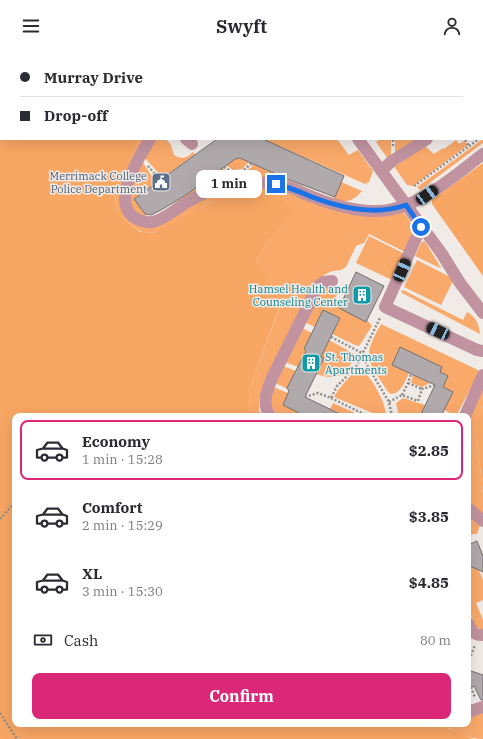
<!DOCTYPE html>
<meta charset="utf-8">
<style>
body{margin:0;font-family:"IBM Plex Serif",serif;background:#f7f7f7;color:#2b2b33;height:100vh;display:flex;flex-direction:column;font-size:15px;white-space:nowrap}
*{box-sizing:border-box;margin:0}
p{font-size:13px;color:#7c7c81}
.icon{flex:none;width:22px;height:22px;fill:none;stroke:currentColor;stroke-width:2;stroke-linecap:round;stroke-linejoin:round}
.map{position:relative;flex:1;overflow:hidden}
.side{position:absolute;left:12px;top:361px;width:459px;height:314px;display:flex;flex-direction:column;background:#fff;border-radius:8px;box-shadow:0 4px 16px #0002}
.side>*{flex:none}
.top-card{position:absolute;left:0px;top:0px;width:483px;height:88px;box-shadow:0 4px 16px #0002;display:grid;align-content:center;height:88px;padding:0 20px;background:#fff}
.end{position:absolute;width:18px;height:18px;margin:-9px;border:5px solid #1a73e8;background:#fff;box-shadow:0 0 0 2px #fff}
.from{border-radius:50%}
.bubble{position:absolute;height:28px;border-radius:8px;background:#fff;box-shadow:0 4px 16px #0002;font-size:13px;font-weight:700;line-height:28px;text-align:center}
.car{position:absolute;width:12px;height:24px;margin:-12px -6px;border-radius:5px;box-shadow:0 0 3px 1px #0007;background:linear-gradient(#222 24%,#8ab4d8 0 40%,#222 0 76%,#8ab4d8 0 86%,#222 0)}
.top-card b{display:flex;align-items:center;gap:14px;height:38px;font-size:15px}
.top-card b+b{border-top:1px solid #e1e1e2}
.top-card i{width:10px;height:10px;background:#2b2b33}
ul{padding:7px 0 0;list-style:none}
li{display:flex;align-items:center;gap:12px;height:60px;margin:0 8px 6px;padding:0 12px;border:2px solid transparent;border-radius:8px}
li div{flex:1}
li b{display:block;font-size:15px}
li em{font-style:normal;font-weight:700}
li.active{border-color:#db2777}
li>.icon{width:36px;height:36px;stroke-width:1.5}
.pay{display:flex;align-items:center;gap:10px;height:44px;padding:0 20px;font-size:15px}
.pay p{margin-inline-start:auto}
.primary-button{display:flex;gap:8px;margin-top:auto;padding:8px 20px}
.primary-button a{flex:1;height:46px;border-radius:8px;background:#db2777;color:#fff;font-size:16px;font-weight:700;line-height:46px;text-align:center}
header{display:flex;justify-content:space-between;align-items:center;height:52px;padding:0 20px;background:#fff;font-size:18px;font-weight:700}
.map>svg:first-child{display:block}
.green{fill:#f9a96a}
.forest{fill:#f8a663}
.building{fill:#b0aaad;stroke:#746e70}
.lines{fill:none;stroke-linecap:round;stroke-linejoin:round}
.path{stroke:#8f8c89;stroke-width:2.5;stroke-dasharray:2 2;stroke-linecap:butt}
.minor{stroke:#c193a0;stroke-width:12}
.route{stroke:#1a73e8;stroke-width:5}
.labels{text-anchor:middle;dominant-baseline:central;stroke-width:3;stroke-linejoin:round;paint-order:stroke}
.service-label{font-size:11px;fill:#4e5e75;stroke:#f0ebe7;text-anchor:end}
.culture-label{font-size:11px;fill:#0d838f;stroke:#f0ebe7;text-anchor:end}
</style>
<header><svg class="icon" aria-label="menu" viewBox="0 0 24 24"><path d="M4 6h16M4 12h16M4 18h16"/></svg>Swyft<svg class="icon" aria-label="person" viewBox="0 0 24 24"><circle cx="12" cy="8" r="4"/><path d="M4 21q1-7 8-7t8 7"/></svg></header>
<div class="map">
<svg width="483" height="687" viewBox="0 0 483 687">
<rect width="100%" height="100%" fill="#f0ebe7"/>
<!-- green -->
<path class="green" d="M139,87h5c-8,16 -29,49 -23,66 2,6 9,13 13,18l96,-34 48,-1 45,17 78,4c16,21 14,19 4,43l-36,-18 -5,9 -8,3 -10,21 -5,3 -9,1 -8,4 -9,8 -50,97 -6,20v11l4,5h-14l1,-30 32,-85 -26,-41 14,-21 22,-23 -29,-26c-15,2 -31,3 -45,9 -22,9 -41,27 -64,33 -9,3 -16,-1 -22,-7 -6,-5 -14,-10 -16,-18 -4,-16 16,-52 23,-68z
M155,87h11l5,6 3,10c7,4 13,4 19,-3l2,2 -32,24 -19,-21z
M263,87l11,1 1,-1h62l12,16 9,-5 15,21 -4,11 -4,2z
M380,87h11v17l-3,3 -12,-17z
M395,87h23l-23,17z
M483,87v4l-63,47 -3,-3z
M456,88l3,4 5,-3 4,4 -55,41 -6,-1 -12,-17v-2l30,-20 9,8 9,-6 1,1z
M245,106l4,4 -7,7 -9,1 -7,-5 6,-6z
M142,109l14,22 -22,16 14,19c-4,-1 -9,-2 -12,-4 -14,-14 -1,-39 6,-53z
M253,112l71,32 -82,-16 -1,-6 11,-7z
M222,116l13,7v6l-62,26 -1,-2z
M341,130l21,9c-11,12 -14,11 -29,9z
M369,184l38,19 -13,26 -38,-18z
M424,189l2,2 15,25h-1l-25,-12 6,-13z
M417,208l37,19 -13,26 -37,-18z
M332,234l5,1 1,3 -3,11 6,2 25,18 1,-1 5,6 -13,20 -4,-1 -23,-11 8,-16 -17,-8 -8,17 -11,-5 14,-27 7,-8z
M403,238l60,30 4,-8c9,5 12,12 13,22l-78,-41 -1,-2z
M381,272l99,47 -24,45 -12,-6 -1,-23 5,-11 -8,-4 2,-5 -42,-20 -8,18 17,8c-4,8 -8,21 -18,21l-3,-2c-20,-32 -27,-33 -7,-68z
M302,276l10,5 -8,16 2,2 -8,16 -13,-5z
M329,288l22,12 3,2 1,3c-10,19 -18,24 -39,17l8,-16 -3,-1z
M283,314l13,5 -8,18 -13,-6z
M362,316c11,14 23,31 24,48h-6l-46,-19c5,-9 19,-26 28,-29z
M413,323l17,8 -8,4 -11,-4z
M483,333v21l-8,16 8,72v20l-15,-13v-84z
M273,335l15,6 -5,12 16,8 -1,2 2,1h-21c-10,-7 -10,-20 -6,-29z
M403,346l22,7 -5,11h-21l-3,-13z
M333,351l22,10 -1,3h-8l-16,-7z
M468,462l12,11 -3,9h-4l-5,2z
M468,513l5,2 4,-1 6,14v20l-7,3 7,17v10l-7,-3 -8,-18z
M483,659v28c-13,0 -30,-6 -40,-15h25v-8z"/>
<!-- forest -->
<path class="forest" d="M42,0h108l-110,1z
M0,21h1v66h138l-15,34 -9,24 1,11 6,9 18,15 12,1 13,-6 54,-29 23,-6 21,-2 19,5 10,21 -22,23 -14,21 26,40 -32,86 -1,30h-234v308h428l6,5 24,10h-473z
M483,111v113l-51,-72v-4z
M483,354v88l-8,-72z"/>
<!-- building -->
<path class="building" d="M217,87h46l81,37 -9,21 -48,-18 -47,-21 -5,1 -46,34 -28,17 -10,5 -6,-1 -11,-15z
M356,220l28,14 -18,36 -27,-14z
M323,258l17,8 -19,39 3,1 -19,39 39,19h-47l2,-3 -16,-8 6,-14 -2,-3 19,-37 -2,-2z
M400,295l42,20 -2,5 8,4 -5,11 10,5 -12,24h-21l15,-31 -43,-20z
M477,489l6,15v16l-15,-7v-20z
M468,618l15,5v25h-2l-7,-14 -6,3z"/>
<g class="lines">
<!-- path -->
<path class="path" d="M207,0v1
M412,1v-1
M482,2h1
M482,8h1
M482,85l1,-1
M465,88l4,6
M393,94v-7
M148,114l12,14
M224,115l8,5
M244,118l8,-7
M414,134l65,-47
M331,285l31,16 5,12 22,37 3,14
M408,331l14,6
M402,343l6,-12 3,-9
M305,345l13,-4 13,5 6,-12 19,-19 24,-49
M331,346l37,18
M389,350l13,-7 16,6 4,-12 13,-4
M0,467l15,-17
M468,611l7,-18
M471,635l4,11
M0,661l17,26"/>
<!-- minor -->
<path class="minor" d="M298,0l1,1
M171,1v-1
M150,87c-10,17 -38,59 -18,77 5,4 14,7 20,6 12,-2 23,-13 34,-19 16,-10 35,-18 54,-20 15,-1 33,-1 48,4 8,2 16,7 25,10 23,9 55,18 80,12 31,-6 65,-36 90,-55
M186,87l6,5
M358,87l84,115 18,29 23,30
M382,118l10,-9 35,-22
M421,175l-36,80 92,43 6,1
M270,364c-9,-13 -3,-25 2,-38l46,-92 6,-4 8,-1
M465,364l18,-41
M468,456l15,13
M468,571c3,7 6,13 15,12
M468,660l15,-5"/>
</g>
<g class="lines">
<!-- route -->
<path class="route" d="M276,132c13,3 24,8 36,13 29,11 63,19 94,8l15,22"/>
</g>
<!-- icons -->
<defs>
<symbol id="civic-square" viewBox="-11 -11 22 22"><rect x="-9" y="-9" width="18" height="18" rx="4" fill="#5c6f8a" stroke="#f0ebe7"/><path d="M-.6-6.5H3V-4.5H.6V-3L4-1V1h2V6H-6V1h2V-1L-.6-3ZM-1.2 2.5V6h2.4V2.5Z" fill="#fff"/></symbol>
<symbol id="building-square" viewBox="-11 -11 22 22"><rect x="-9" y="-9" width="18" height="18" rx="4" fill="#0f9aa8" stroke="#f0ebe7"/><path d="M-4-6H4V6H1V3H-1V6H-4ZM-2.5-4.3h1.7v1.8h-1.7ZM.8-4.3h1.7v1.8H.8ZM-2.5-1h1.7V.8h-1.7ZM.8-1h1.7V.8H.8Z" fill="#fff"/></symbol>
</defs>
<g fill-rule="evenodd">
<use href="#civic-square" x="150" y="119" width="22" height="22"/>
<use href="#building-square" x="351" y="232" width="22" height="22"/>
<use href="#building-square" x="300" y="300" width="22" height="22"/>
</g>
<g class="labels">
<!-- service labels -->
<g class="service-label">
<text x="147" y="124">Merrimack College<tspan x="147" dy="13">Police Department</tspan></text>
</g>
<!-- culture labels -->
<g class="culture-label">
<text x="348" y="237">Hamsel Health and<tspan x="348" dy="13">Counseling Center</tspan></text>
<text x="325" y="305" text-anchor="start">St. Thomas<tspan x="325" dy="13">Apartments</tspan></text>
</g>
</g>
</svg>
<i class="end from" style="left:421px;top:175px"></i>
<i class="end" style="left:276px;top:132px"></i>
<div class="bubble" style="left:196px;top:118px;width:66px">1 min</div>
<i class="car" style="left:427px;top:143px;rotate:54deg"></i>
<i class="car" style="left:402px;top:218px;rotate:24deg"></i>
<i class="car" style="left:438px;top:279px;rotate:295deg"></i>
<div class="top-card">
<b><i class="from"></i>Murray Drive</b>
<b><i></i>Drop-off</b>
</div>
<section class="side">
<ul>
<li class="active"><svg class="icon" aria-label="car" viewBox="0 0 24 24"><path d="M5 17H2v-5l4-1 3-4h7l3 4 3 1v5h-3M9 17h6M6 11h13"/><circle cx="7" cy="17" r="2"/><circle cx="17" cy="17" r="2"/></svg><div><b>Economy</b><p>1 min · 15:28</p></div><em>$2.85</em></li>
<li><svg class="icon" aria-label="car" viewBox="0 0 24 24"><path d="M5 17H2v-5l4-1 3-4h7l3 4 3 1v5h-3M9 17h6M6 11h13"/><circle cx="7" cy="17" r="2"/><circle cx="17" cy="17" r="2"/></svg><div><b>Comfort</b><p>2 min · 15:29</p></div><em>$3.85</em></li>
<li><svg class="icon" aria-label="car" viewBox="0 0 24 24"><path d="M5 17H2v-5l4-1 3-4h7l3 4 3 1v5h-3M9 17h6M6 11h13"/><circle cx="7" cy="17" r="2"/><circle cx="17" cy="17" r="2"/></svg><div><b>XL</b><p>3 min · 15:30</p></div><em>$4.85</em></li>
</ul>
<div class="pay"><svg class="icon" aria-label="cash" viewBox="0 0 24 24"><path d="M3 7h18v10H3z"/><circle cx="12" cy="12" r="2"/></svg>Cash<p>80 m</p></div>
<div class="primary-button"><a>Confirm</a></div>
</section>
</div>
